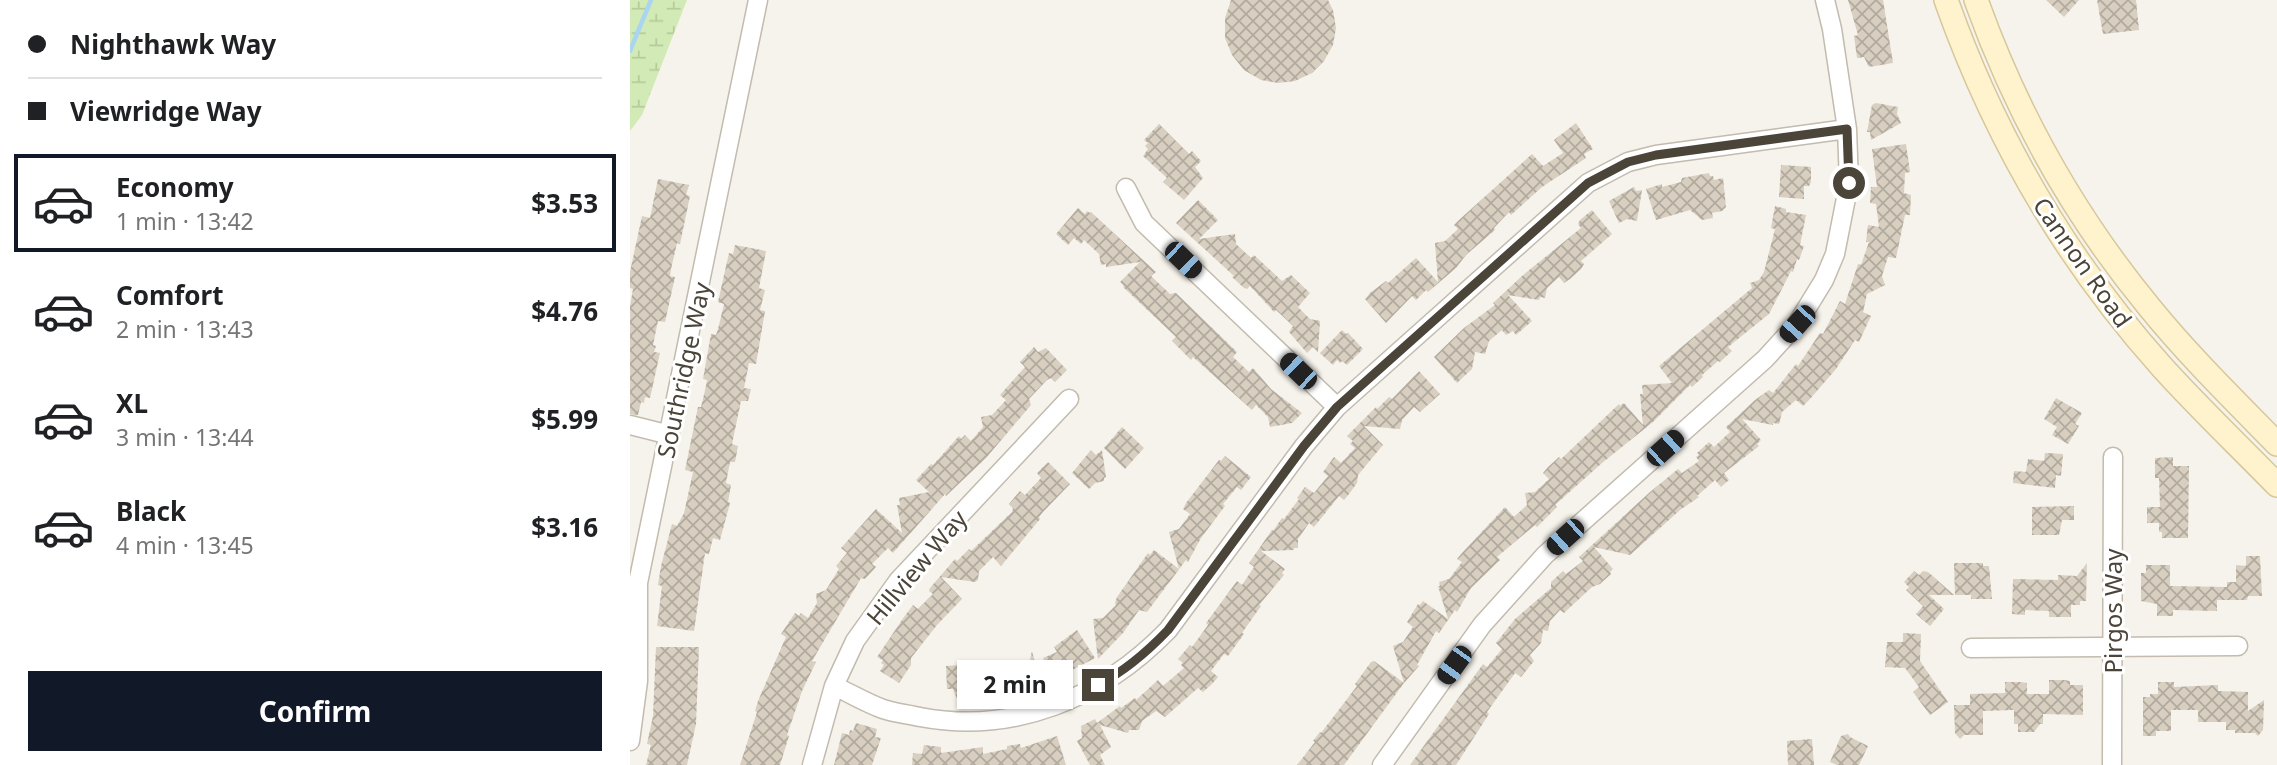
<!DOCTYPE html>
<meta charset="utf-8">
<style>
body{margin:0;font-family:"Noto Sans",sans-serif;background:#f2f2f2;color:#202124;height:100vh;display:flex;flex-direction:column;font-size:26px;white-space:nowrap}
*{box-sizing:border-box;margin:0}
p{font-size:23px;color:#757577}
.icon{flex:none;width:38px;height:38px;fill:none;stroke:currentColor;stroke-width:2;stroke-linecap:round;stroke-linejoin:round}
.map{position:relative;flex:1;overflow:hidden}
.panel{display:flex;flex-direction:column;background:#fff;width:630px}
.panel>*{flex:none}
.banner{display:grid;align-content:center;height:154px;padding:0 28px;background:#fff}
.end{position:absolute;width:32px;height:32px;margin:-16px;border:9px solid #4b4439;background:#fff;box-shadow:0 0 0 4px #fff}
.from{border-radius:50%}
.bubble{position:absolute;height:49px;border-radius:0px;background:#fff;box-shadow:0 2px 5px #0004;font-size:23px;font-weight:700;line-height:49px;text-align:center}
.car{position:absolute;width:21px;height:42px;margin:-21px -10px;border-radius:9px;box-shadow:0 0 5px 2px #0007;background:linear-gradient(#222 24%,#8ab4d8 0 40%,#222 0 76%,#8ab4d8 0 86%,#222 0)}
.banner b{display:flex;align-items:center;gap:24px;height:66px;font-size:26px}
.banner b+b{border-top:2px solid #e0e0e0}
.banner i{width:18px;height:18px;background:#202124}
ul{padding:0;list-style:none}
li{display:flex;align-items:center;gap:21px;height:98px;margin:0 14px 10px;padding:0 14px;border:4px solid transparent;border-radius:0px}
li div{flex:1}
li b{display:block;font-size:26px}
li em{font-style:normal;font-weight:700}
li.on{border-color:#111827}
li>.icon{width:63px;height:63px;stroke-width:1.5}
.button{display:flex;gap:14px;margin-top:auto;padding:14px 28px}
.button a{flex:1;height:80px;border-radius:0px;background:#111827;color:#fff;font-size:28px;font-weight:700;line-height:80px;text-align:center}
main{display:flex;flex:1;min-height:0}
.map>svg:first-child{display:block}
.wetland{fill:url(#wetland-marsh)}
.lines{fill:none;stroke-linecap:round;stroke-linejoin:round}
.stream{stroke:#a9d4f2;stroke-width:4.5}
.building{fill:url(#building-cross-hatch)}
.minor-casing{stroke:#c2bbae;stroke-width:21}
.secondary-casing{stroke:#d6c79b;stroke-width:26}
.minor{stroke:#fff;stroke-width:18}
.secondary{stroke:#fff3cd;stroke-width:23}
.route{stroke:#4b4439;stroke-width:9}
.labels{text-anchor:middle;dominant-baseline:central;stroke-width:6;stroke-linejoin:round;paint-order:stroke}
.street-label{font-size:24px;fill:#4b4439;stroke:#fff}
</style>
<main>
<section class="panel">
<div class="banner">
<b><i class="from"></i>Nighthawk Way</b>
<b><i></i>Viewridge Way</b>
</div>
<ul>
<li class="on"><svg class="icon" aria-label="car" viewBox="0 0 24 24"><path d="M5 17H2v-5l4-1 3-4h7l3 4 3 1v5h-3M9 17h6M6 11h13"/><circle cx="7" cy="17" r="2"/><circle cx="17" cy="17" r="2"/></svg><div><b>Economy</b><p>1 min · 13:42</p></div><em>$3.53</em></li>
<li><svg class="icon" aria-label="car" viewBox="0 0 24 24"><path d="M5 17H2v-5l4-1 3-4h7l3 4 3 1v5h-3M9 17h6M6 11h13"/><circle cx="7" cy="17" r="2"/><circle cx="17" cy="17" r="2"/></svg><div><b>Comfort</b><p>2 min · 13:43</p></div><em>$4.76</em></li>
<li><svg class="icon" aria-label="car" viewBox="0 0 24 24"><path d="M5 17H2v-5l4-1 3-4h7l3 4 3 1v5h-3M9 17h6M6 11h13"/><circle cx="7" cy="17" r="2"/><circle cx="17" cy="17" r="2"/></svg><div><b>XL</b><p>3 min · 13:44</p></div><em>$5.99</em></li>
<li><svg class="icon" aria-label="car" viewBox="0 0 24 24"><path d="M5 17H2v-5l4-1 3-4h7l3 4 3 1v5h-3M9 17h6M6 11h13"/><circle cx="7" cy="17" r="2"/><circle cx="17" cy="17" r="2"/></svg><div><b>Black</b><p>4 min · 13:45</p></div><em>$3.16</em></li>
</ul>
<div class="button"><a>Confirm</a></div>
</section>
<div class="map">
<svg width="1647" height="765" viewBox="0 0 1647 765">
<defs>
<pattern id="wetland-marsh" width="20" height="14" patternUnits="userSpaceOnUse" patternTransform="scale(1.75)"><rect width="20" height="14" fill="#d2eab5"/><path d="M1 5h8M5 5V1M11 12h8M15 12V8" fill="none" stroke="#b6ca9c"/></pattern>
<pattern id="building-cross-hatch" width="8" height="8" patternUnits="userSpaceOnUse" patternTransform="scale(1.75)"><rect width="8" height="8" fill="#d8cfc1"/><path d="M0 0l8 8M0 8l8-8" fill="none" stroke="#b1aa9e"/></pattern>
</defs>
<rect width="100%" height="100%" fill="#f6f3ec"/>
<!-- wetland -->
<path class="wetland" d="M0,0h57l-45,115 -12,16z"/>
<g class="lines">
<!-- stream -->
<path class="stream" d="M0,51l21,-51"/>
</g>
<!-- building -->
<path class="building" d="M601,0h97l5,10 3,18 -3,17 -9,16 -12,12 -17,8 -17,2 -17,-3 -17,-10 -12,-15 -7,-17v-20z
M1218,0h35l10,63 -24,4 -5,-10 -7,1 -3,-22 4,-1z
M1416,0h33l-15,17z
M1467,0h39l3,30 -36,4z
M1246,103l22,4 -1,7 4,9 -30,17 -1,-8h-3l5,-27z
M946,123l17,26 -9,5 2,4 -44,29 -31,28 -2,-3 -15,16 1,2 -29,25 -10,13 -28,24 -2,-2 -10,10 -4,-4 -26,27 -21,-24 5,-6 16,-12 2,2 28,-25 22,24 -3,-39 10,-2 13,-12 -4,-4 5,-5 73,-66 11,12 20,-13 -9,-13z
M529,124l30,30 3,-3 9,10 -6,6 8,11 -19,22 -21,-18 4,-4 -24,-22 5,-7 -3,-3 3,-3 -4,-3z
M1276,144l4,28 -5,1 -1,20 7,2 -1,20h-5l-9,43 -8,-1 -6,19 3,9 -18,9 -4,18 8,4 -12,26 -4,-2 -19,29 -26,30 -7,7 -7,-6 -14,12 -3,12 -6,-1v2l-31,-6 19,21 -4,4 2,2 -35,27 5,7 -8,7 -6,-7 -18,16 2,1 -19,13 -50,45 -36,-8 19,22 -3,3 1,2 -11,10 -8,3 -28,26 -4,-3 -10,11 -2,10 -5,-1 -2,13 -11,12 4,6 -13,16 -6,-4 -28,39 2,2 -33,51h-46l73,-101 4,3 15,-18 -6,-6 19,-24 36,-31v-6l12,-11 3,3 17,-13 -4,-4 71,-65 28,-23 4,4 17,-12 -3,-4 3,-2 -2,-2 12,-11 5,5 16,-15 -4,-5 29,-27 14,-10 4,3 23,-29 2,2 22,-33 3,1 17,-33 5,3 13,-40 3,1 8,-23h-3l2,-17 11,2 -3,-23 -6,-1 1,-16h6l-5,-38z
M1151,165l30,2v15l-2,4h-5v13l-25,-2z
M1079,173l1,3h3l1,4 9,-2 3,29 -4,4 -10,2 1,5 -11,2 -12,-10 -34,10 -10,-31 16,-5v3l19,-5 1,-4z
M28,179l31,6 -3,10 4,1 -10,48 -3,-1 -6,26 -1,7 5,1 -10,45 -7,-1 -5,24 3,1 -2,6 6,1 -10,45 -5,-1 -1,6 -3,-1 -3,13 -8,-1v-108l3,-17 -3,-1v-16l12,-56 8,2z
M1004,187l2,4 6,-1 -5,31 -10,-2 -8,4 -10,-22z
M568,200l20,20 -19,19 36,-5 1,10 15,14 3,-3 28,26 9,-6 19,18 -12,14 12,12 10,2 -2,31 -5,-5 -6,6 -18,-21 4,-6 -17,-16 -2,2 -24,-26 -3,3 -3,-1 -12,-11 2,-1 -58,-53z
M1145,206l11,3v3l20,3 -6,30 4,1 -5,14 -2,-1 -4,13 -2,-1 -22,43 -41,33 4,4 -12,11 -2,-1 -16,14 1,2 -11,10 -2,-2 -37,37 -51,41 -47,42 2,2 -20,20 -2,-2 -38,32 3,3 -29,28 -14,24 -2,-2 -16,23 -3,-2 -19,34 2,1 -15,17 -11,-37 10,-4 10,-15 -6,-5 11,-18 2,1 3,-4 25,18 -10,-33h2l-1,-4 10,-3 13,-17 -5,-3 5,-6 43,-46 9,10 13,-12 -2,-12 10,-1 14,-13 -6,-6 5,-6 11,-10 2,2 58,-55 1,2 4,-3 19,22 -3,-31h3l-1,-9 30,-2 -13,-17 93,-78 -2,-5 9,-3 5,-8 11,-43 -4,-1z
M448,208l7,6 2,-3 3,2 1,-1 65,60 -5,4 19,18 6,-1 61,59 -4,5 16,15 4,-4 18,21 31,24 -10,10 -22,4 -2,-10 -12,-12 -4,5 -59,-53 -2,3 -19,-19 4,-4 -53,-50 1,-1 -4,-4 20,-20 -34,5v-3l-5,1 -2,-11 -15,-14 -3,4 -7,-6 -6,7 -12,-11z
M962,210l20,24 -31,27 3,3 -3,5 -11,10 -6,4 -5,-6 -12,11 -2,10 -5,-1 -1,3 -31,-5 24,26 -16,14 -3,-4 -7,4 -4,-5 -13,11 -4,13 -10,-2 -3,17 -15,14 -23,-26 30,-29 31,-23 -2,-2 29,-27 59,-48 -3,-4 2,-4z
M105,245l31,6 -7,37 6,2 -5,20 5,1 -9,53 -7,-1 -5,25 7,1 -3,12h-7l-9,43 6,2 -3,16h-5l-4,21 5,2 -3,17 2,1 -10,37 -7,-2 -4,16 -4,-1 -11,78 -37,-5 5,-40 -4,-1 3,-19 11,-42 5,2 7,-13 9,-41 -8,-2 13,-63h3l5,-21 1,-6 -4,-1 8,-45 5,1 2,-6 6,-25 -6,-2 11,-49 4,1z
M712,330l4,4 2,-1 15,16 -16,16 -5,-4 -2,2 -3,-3 -4,5 -13,-12z
M404,347l4,5 8,-4 21,22 -12,12 -4,-4 -4,2 -18,19 2,6 -45,53 -40,38 -1,-2 -52,59 -5,-5 -16,16 4,3 -11,12 -4,-1 -49,83 4,1 -14,29 -15,44 2,1 -9,29h-40l17,-53 -2,-1 3,-10 28,-64 -5,-3 14,-21 4,3 2,-3 7,5 9,-15 -1,-9 10,-4 13,-21 -3,-3 11,-13 -6,-5 35,-39 26,24 -5,-28h3l-1,-7 30,-6 -13,-12 15,-16 2,1 26,-29 2,3 4,-4 6,6 12,-14 -2,-10 11,-2 14,-15 -6,-5 25,-28 -5,-5z
M789,371l21,23 -20,18 -6,-5 -12,13 -2,9 -36,-3 19,19 -25,30 -1,8 -8,11 -5,6 -5,-4 -25,31 -5,-4 -11,16v9h-4v2l-33,1 24,18 -3,4 2,2 -25,30 2,1 -19,27 2,1 -16,22 -4,-2 -13,17 7,6 -6,7 -9,8 -5,-4 -33,29 -9,-6 -14,10 -3,9h-10l-1,3 -28,-8 11,22 -11,8 5,10h-15l-13,-24 5,-3 -1,-12 14,-7 2,4 23,-17 1,2 14,-10 1,2 22,-20 5,6 21,-18 -3,-3 2,-2 -5,-4 12,-14 2,2 16,-22 -2,-2 31,-42 5,4 12,-18 -5,-4 23,-33 1,1 9,-13 2,1 15,-20 -2,-1 8,-11 9,6 14,-17 -5,-4 11,-15 7,6 14,-15 -5,-4 3,-3 -6,-5 29,-29 1,2 12,-12 3,2z
M1426,398l26,15 -7,11 4,2 -11,18 -16,-9 5,-8 -13,-8z
M492,427l22,21 -19,21 -21,-21z
M461,450l5,5 6,-5 4,27 -2,1v3l-9,2 -6,6 -17,-16z
M1415,453l18,1 -2,22 -5,-1 -1,13 -42,-5 1,-12 12,1 2,-13 16,2z
M595,456l26,21 -10,13 -4,-3 -14,17 2,2 -24,32 -13,24 -2,-2 -39,52 -8,-2 -16,23 -25,26 -5,-40 10,-1 13,-13 -1,-2 2,-6 31,-44 2,2 4,-5 25,19 -10,-37 10,-3 11,-15 -7,-5 3,-6 33,-43 2,1z
M1543,457v9h16l-1,72h-26v-6h-3v-9h-12v-16h13l-1,-29h-4v-20z
M418,462l22,22 -27,28 -4,5 1,2 -39,47 -8,-9 -14,14 -1,9 -3,2 -34,-5 21,22 -25,26 -26,33v7l-12,18 -19,-12 4,-6 -3,-2 2,-3 -6,-3 27,-40 9,-12 5,4 15,-15 -4,-3 1,-3 25,-29 2,2 12,-12 2,2 41,-39 1,-4 -4,-4 11,-13 5,4 16,-17 -4,-5z
M1444,506v14h-12l-3,15h-27v-28z
M1616,556h14l2,40h-14l-1,4h-30v11l-44,-1v6h-16v-12l-16,-3v-28h5v-8h24v21l57,1v-5h9v-17l10,1z
M1324,563h29v3h6l3,33h-21v-4h-16z
M1457,563l-1,38h-6v4h-9v12h-22v-6l-24,-1v5l-13,-1 1,-35 45,1v-5l19,1z
M1284,571l5,4 4,-4 5,1 26,23h-25l15,14 -14,17 -14,-12 7,-8 -17,-16 3,-3 -5,-5z
M447,630l18,28 -42,22 -10,-22 14,-6 -3,-5z
M1273,633l18,1 -1,27 28,41 -18,13 -17,-23 6,-5 -14,-19 -20,-1 2,-25h16z
M26,647h43l-3,77 -9,41h-41l5,-20 -4,-1 6,-28z
M402,651l9,35 -39,12 -9,-6 -19,4v3h-17l-4,-10h-6l-1,-23 27,-2v7l36,-7 1,8 18,-4z
M744,661l30,22 -60,82h-47l18,-23 -2,-1 7,-9 1,1 36,-47 -2,-2 16,-22z
M1419,680h15l6,1v4h13v30l-40,-1v10h-3l-6,8h-16v-8h-4v-14l-31,1v24h-19l-4,4 -5,-6 -1,-28h16v-11l35,-1v-11h15l7,1v11h22z
M1528,682h16v5l44,-2v6l30,1v19l16,-11 -1,30 -5,6 -3,-3h-20v-3h-9v-8h-28v-12h-27v21h-15v5h-13v-39h7v-3h8z
M226,723l21,6 -2,8 6,1 -9,27h-38l8,-32 7,2 1,-5 3,1z
M1218,734l2,3 18,9 -9,19h-22l-7,-3 11,-26z
M427,736l9,29h-154l1,-12 9,1 2,-9 17,2v6l42,-6v7l24,-5v-3l13,-2 1,4z
M1182,739l2,26h-26l-1,-24z"/>
<g class="lines">
<defs>
<path id="minor" d="M496,188l18,35 193,184
M0,425l40,10
M1341,648l267,-2
M204,686c16,7 32,17 49,23 11,4 25,5 37,8 94,18 182,-19 248,-87l136,-184 33,-39 251,-224 40,-21 28,-7 191,-26
M0,741l8,-60v-98l120,-583
M182,765l22,-79 21,-45 43,-60 171,-182
M752,765l100,-140 63,-70 220,-196 32,-35 27,-44 11,-26 14,-71 -2,-54 -15,-100 -7,-29
M1482,765l1,-308"/>
<path id="secondary" d="M1316,0c48,136 120,260 216,367 37,41 77,79 115,118
M1346,0c40,112 98,216 174,308 39,48 84,92 127,136"/>
</defs>
<!-- minor casing -->
<use href="#minor" class="minor-casing"/>
<!-- secondary casing -->
<use href="#secondary" class="secondary-casing"/>
<!-- minor -->
<use href="#minor" class="minor"/>
<!-- secondary -->
<use href="#secondary" class="secondary"/>
</g>
<g class="lines">
<!-- route -->
<path class="route" d="M468,685c27,-14 49,-33 70,-55l136,-184 33,-39 251,-224 40,-21 28,-7 191,-26 2,54"/>
</g>
<g class="labels">
<!-- street labels -->
<g class="street-label">
<text transform="translate(1453 262) rotate(55)">Cannon Road</text>
<text transform="translate(53 370) rotate(-78)">Southridge Way</text>
<text transform="translate(286 567) rotate(-50)">Hillview Way</text>
<text transform="translate(1482 611) rotate(-90)">Pirgos Way</text>
</g>
</g>
</svg>
<i class="end from" style="left:1219px;top:183px"></i>
<i class="end" style="left:468px;top:685px"></i>
<div class="bubble" style="left:327px;top:660px;width:116px">2 min</div>
<i class="car" style="left:553px;top:260px;rotate:134deg"></i>
<i class="car" style="left:1167px;top:324px;rotate:222deg"></i>
<i class="car" style="left:668px;top:371px;rotate:314deg"></i>
<i class="car" style="left:1035px;top:448px;rotate:48deg"></i>
<i class="car" style="left:935px;top:537px;rotate:228deg"></i>
<i class="car" style="left:824px;top:665px;rotate:216deg"></i>
</div>
</main>
